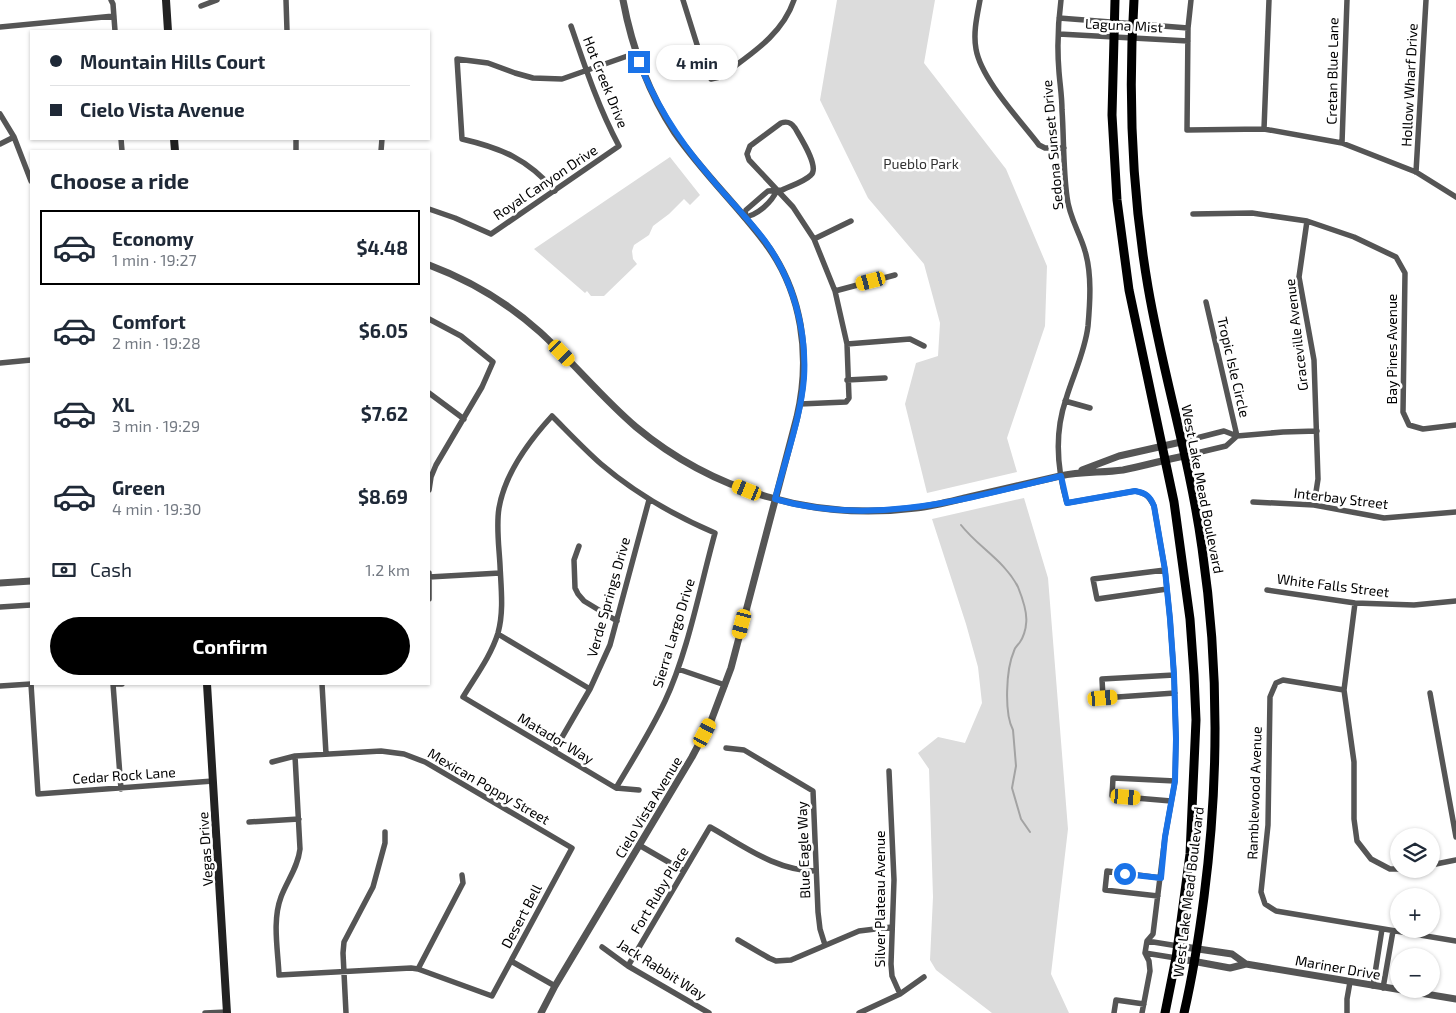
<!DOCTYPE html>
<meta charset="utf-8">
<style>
body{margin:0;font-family:"Exo 2",sans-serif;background:#f2f2f3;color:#1f2937;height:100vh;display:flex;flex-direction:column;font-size:19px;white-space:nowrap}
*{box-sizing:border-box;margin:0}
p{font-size:16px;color:#747a83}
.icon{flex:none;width:28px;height:28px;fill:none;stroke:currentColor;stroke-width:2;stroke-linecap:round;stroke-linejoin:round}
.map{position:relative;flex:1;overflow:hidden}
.panel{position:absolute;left:30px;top:150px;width:400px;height:535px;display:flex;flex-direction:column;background:#fff;border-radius:0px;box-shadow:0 1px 4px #0004}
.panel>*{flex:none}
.top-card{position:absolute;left:30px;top:30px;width:400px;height:110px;border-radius:0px;box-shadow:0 1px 4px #0004;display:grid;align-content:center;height:110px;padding:0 20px;background:#fff}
.fabs{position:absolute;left:1390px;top:828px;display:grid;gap:10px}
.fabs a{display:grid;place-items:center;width:50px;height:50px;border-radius:50%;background:#fff;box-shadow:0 1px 4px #0004;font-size:25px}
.end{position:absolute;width:22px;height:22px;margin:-11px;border:6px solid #1a73e8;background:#fff;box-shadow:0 0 0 2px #fff}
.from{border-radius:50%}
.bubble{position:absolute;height:35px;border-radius:18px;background:#fff;box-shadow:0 1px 4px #0004;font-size:16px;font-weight:700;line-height:35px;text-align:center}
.car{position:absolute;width:15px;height:30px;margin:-15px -8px;border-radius:6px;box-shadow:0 0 4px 1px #0007;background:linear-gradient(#f5c518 24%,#345 0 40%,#f5c518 0 76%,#345 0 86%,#f5c518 0)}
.top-card b{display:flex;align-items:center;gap:18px;height:48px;font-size:19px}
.top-card b+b{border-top:1px solid #e0e1e3}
.top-card i{width:12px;height:12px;background:#1f2937}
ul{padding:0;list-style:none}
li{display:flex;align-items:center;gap:15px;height:75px;margin:0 10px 8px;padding:0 10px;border:2px solid transparent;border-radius:0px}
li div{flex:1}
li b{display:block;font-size:19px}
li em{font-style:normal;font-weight:700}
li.active{border-color:#000}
li>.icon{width:45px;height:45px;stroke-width:1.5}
h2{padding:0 20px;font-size:22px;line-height:60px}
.pay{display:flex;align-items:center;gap:12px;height:55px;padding:0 20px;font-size:19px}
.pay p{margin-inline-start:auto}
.button{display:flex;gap:10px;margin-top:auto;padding:10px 20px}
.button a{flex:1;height:58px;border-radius:30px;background:#000;color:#fff;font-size:20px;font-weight:700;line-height:58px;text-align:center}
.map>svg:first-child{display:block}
.green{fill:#dcdcdc}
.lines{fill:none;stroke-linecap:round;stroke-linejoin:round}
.stream{stroke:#a3a3a3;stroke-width:2}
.minor{stroke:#555;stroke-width:5.5}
.tertiary{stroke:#555;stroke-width:7}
.secondary{stroke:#222;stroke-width:8}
.primary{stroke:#000;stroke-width:9}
.route{stroke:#1a73e8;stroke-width:6}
.labels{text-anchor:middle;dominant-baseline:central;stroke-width:5;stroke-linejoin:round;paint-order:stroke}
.street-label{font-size:14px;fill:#000;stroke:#fff}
.park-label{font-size:14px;fill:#333;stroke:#fff}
</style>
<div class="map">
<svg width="1456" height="1013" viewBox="0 0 1456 1013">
<rect width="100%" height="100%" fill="#fff"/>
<!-- green -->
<path class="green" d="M837,0h98l-11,63 82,106 41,97 -2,60 -38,112 10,34 -90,21 -22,-89 11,-41 22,-7 2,-33 -16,-59 -56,-66 -48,-98z
M670,157l30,38 -10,10 -6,-6 -15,15 -16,12 -4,9 -15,10 -2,6 1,8 4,5 -33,32h-13l-4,-5 -2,2 -51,-44z
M1024,498l24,80 20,251 -17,145 18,39h-77l-47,-36 -9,-7 -6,-10 3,-63 -4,-128 -11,-16 20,-16 27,6 17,-40 -4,-36 -12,-43 -34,-105z"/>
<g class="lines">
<!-- stream -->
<path class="stream" d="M961,525c17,22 44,36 57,62 4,10 10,26 8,37 0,5 -3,14 -6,18 -2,3 -5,5 -6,9 -8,18 -10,62 -1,79l3,36 -4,22 9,31 9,13"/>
<!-- minor -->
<path class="minor" d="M111,0l2,4 2,27
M286,0l1,31
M683,0l22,70 6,9 9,-2c29,-22 62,-41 74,-77
M980,0c-3,16 -7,33 -4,49 5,30 44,71 63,96l6,3h19
M1061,0c-3,23 -4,48 -2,72 1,13 3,25 3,38 2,29 1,58 5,87 2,20 13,36 18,54 7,23 5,52 3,75 -3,26 -15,49 -22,73 -12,35 -9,70 1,104l68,-12c11,2 14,5 19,15l11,64 5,49 4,56 2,64 -1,42 -10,56 -12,97 -6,7 -2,12 4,8 1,10 -8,42
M1191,0l-3,28 -1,102 77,-1 78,14 74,29 40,25
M201,6l16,-6
M1059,18l129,10
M0,27l114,-11
M1059,34l129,7
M0,114l14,23 17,44
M1264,129l5,-129
M121,139l1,12
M296,139v12
M1342,143l5,-143
M0,144l14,-7
M381,151l1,-12
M1416,172l10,-172
M777,190c-5,12 -20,26 -33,27l2,-7 22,-19 14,-1c8,-4 22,-8 29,-15 9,-8 -11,-38 -16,-47 -4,-6 -8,-7 -14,-5l-31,23 -3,8 2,6 44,47 21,32 21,52 12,53 2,54 -3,4 -46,2
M555,191c-27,-32 -54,-43 -93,-52l-5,-80 31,4 27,10 18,5 29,1 74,-26
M429,209l26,9 36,16 128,-88c-20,-37 -34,-79 -48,-120
M1193,214l59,-1 55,8 47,16 42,20 9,16 -2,139 6,13 14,4 33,-4
M1307,221l-8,56 15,83 4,119 -4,26
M814,239l37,-18
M835,291l60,-16
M1206,302l31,134
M429,319l32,17 32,26 -11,25 -46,78 -5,12 -2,13
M847,344l63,-5 14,7
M0,363l31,-3
M847,380l38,-2
M429,393l35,26
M1065,401l25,7
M1181,442l43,-11 13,5 46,-4 34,-1
M1184,456l42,-10 11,-10
M1253,502l61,3 70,13 72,-6
M579,546l-5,14 1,28 3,6 6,7 33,20
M1165,570l-72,9 4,20 70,-10
M429,573v26
M429,577l71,-4
M1267,590l88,13 59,2 42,-4
M1355,603l-11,87 10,72v57l3,22 14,18 19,10h25
M0,607l31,-2
M498,634l92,55
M678,669l47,16
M1174,675l-72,4 1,19 72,-5
M113,684l8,105
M113,684h9
M322,684l4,70
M0,686l31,-2 7,110 175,-13
M1344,690l-61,-10 -7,3 -6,14 -2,128 -7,67 4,12 11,7 180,30
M1430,693l26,144
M726,748l18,2 69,41 5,121 2,17 5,16
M554,751l36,-62 20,-44 39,-145
M272,762l23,-6 86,-5 23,3 21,8 147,86 -80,148 -74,-27 -7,-1 -132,7c-1,-25 -7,-54 2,-78 6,-16 17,-30 19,-48l-5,-93
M889,771l5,109 -3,84 1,12 8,18
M616,788c17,-29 35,-57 49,-87 23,-49 35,-114 50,-168 -42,-18 -80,-40 -114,-69 -17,-15 -33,-32 -49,-48 -23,25 -47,57 -53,92 -3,18 0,38 1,57 1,23 4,46 -2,68 -7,23 -23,44 -35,64l153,91 23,2
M1171,801l-59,-5 1,-18 62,3
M249,822l50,-3
M639,845l45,26
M1431,865l25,-5
M1158,896l-53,-6 2,-19 54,7
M738,940l31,18 7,3 15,-1 68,-29 33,-4
M1147,941l31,5
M602,947l26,19 81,47
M1145,953l31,5
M511,961l44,25
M628,966l82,-139c34,19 66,44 106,44
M418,969l45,-86 -1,-8
M1373,986l9,-57
M1383,988l10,-57
M205,1013l22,-1
M346,1013l-3,-60 1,-11 29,-55 12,-44v-11
M859,1013l41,-19 24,-17
M1114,1013l2,-13 28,4
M1347,1013v-14l3,-17"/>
<!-- tertiary -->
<path class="tertiary" d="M429,265c40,15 79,38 111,67 33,30 62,66 96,95 78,65 179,94 280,81 18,-2 36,-7 53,-11 30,-7 61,-14 91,-21 21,-5 42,-3 63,-6 20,-4 41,-10 61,-14
M1082,470l37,-14 62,-14
M0,583l31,-2
M1178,946l54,8 14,10
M1176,958l54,10 16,-4 210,35
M541,1013l14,-27 137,-229 19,-36 20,-53 66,-251c14,-60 6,-125 -33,-176 -28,-37 -62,-69 -89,-108 -27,-41 -43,-85 -52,-133"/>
<!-- secondary -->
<path class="secondary" d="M166,0l2,31
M174,139l1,12
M207,684l20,329"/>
<!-- primary -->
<path class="primary" d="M1115,0l-3,115 5,85 12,90 45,212 16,117 4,56 2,45 -6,134 -14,104 -11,55
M1134,0c-6,95 -2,193 14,287 15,88 42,173 54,261 17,116 17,233 2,349 -5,39 -11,77 -20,116"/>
</g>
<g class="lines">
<!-- route -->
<path class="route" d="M639,62c16,41 39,77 67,110 19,24 41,45 59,69 28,39 42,89 39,137 -3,38 -19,83 -29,121 97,28 191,0 286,-23l6,27 68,-12c11,2 15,5 19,15l11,64 5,49 4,56 2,64 -1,42 -10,56 -4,41 -36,-4"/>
</g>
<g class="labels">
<!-- street labels -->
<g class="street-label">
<text transform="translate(1124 25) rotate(3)">Laguna Mist</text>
<text transform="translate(1332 71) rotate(-89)">Cretan Blue Lane</text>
<text transform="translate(606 82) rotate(68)">Hot Creek Drive</text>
<text transform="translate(1409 85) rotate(-87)">Hollow Wharf Drive</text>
<text transform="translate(1052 145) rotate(-95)">Sedona Sunset Drive</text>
<text transform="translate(545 182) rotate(-34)">Royal Canyon Drive</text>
<text transform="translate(1296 335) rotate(-97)">Graceville Avenue</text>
<text transform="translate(1391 349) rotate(-90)">Bay Pines Avenue</text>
<text transform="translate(1234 367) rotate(77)">Tropic Isle Circle</text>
<text transform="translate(1203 489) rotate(79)">West Lake Mead Boulevard</text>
<text transform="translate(1341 498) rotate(7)">Interbay Street</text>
<text transform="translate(1333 585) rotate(7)">White Falls Street</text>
<text transform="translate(608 597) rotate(-74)">Verde Springs Drive</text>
<text transform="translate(673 633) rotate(-73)">Sierra Largo Drive</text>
<text transform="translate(556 738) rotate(31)">Matador Way</text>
<text transform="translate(124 775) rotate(-4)">Cedar Rock Lane</text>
<text transform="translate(489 786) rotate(30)">Mexican Poppy Street</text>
<text transform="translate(1254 793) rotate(-88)">Ramblewood Avenue</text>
<text transform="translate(648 807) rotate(-59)">Cielo Vista Avenue</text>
<text transform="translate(205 849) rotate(-94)">Vegas Drive</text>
<text transform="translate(803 850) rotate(-92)">Blue Eagle Way</text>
<text transform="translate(659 890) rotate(-59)">Fort Ruby Place</text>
<text transform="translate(1188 892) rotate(-83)">West Lake Mead Boulevard</text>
<text transform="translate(879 899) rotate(-90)">Silver Plateau Avenue</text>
<text transform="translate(521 916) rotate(-62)">Desert Bell</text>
<text transform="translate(1338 967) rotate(10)">Mariner Drive</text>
<text transform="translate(662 969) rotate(32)">Jack Rabbit Way</text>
</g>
<!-- park labels -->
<g class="park-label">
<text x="921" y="163">Pueblo Park</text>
</g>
</g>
</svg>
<div class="fabs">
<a><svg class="icon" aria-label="layers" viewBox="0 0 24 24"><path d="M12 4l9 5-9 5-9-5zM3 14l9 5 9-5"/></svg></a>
<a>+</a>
<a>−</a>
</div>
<i class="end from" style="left:1125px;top:874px"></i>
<i class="end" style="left:639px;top:62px"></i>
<div class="bubble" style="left:656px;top:45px;width:82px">4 min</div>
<i class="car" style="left:871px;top:281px;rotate:255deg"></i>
<i class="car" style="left:562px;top:353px;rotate:136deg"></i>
<i class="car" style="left:747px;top:490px;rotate:292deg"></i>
<i class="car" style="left:742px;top:624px;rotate:195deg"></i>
<i class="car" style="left:1103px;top:698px;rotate:85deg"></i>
<i class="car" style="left:705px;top:733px;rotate:28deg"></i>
<i class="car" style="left:1126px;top:797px;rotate:95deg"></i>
<div class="top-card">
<b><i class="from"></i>Mountain Hills Court</b>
<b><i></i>Cielo Vista Avenue</b>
</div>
<section class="panel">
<h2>Choose a ride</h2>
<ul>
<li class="active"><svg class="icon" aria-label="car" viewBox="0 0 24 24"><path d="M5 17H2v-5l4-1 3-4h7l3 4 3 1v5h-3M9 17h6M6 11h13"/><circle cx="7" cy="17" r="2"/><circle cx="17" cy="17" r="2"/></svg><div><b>Economy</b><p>1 min · 19:27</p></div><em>$4.48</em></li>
<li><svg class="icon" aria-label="car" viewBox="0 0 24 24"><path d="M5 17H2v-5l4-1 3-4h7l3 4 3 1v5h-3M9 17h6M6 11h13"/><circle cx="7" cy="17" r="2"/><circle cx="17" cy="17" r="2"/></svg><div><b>Comfort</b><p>2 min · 19:28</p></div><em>$6.05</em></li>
<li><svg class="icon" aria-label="car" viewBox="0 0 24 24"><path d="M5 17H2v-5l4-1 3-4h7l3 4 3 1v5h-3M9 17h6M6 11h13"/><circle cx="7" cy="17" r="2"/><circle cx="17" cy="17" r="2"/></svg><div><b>XL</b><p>3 min · 19:29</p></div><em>$7.62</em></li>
<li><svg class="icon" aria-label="car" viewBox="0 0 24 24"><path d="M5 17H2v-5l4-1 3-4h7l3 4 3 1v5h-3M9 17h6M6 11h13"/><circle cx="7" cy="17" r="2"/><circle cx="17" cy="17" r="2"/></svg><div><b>Green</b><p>4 min · 19:30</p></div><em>$8.69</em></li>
</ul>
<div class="pay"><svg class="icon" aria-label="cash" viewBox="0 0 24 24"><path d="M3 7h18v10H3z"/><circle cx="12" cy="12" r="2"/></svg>Cash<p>1.2 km</p></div>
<div class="button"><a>Confirm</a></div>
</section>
</div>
